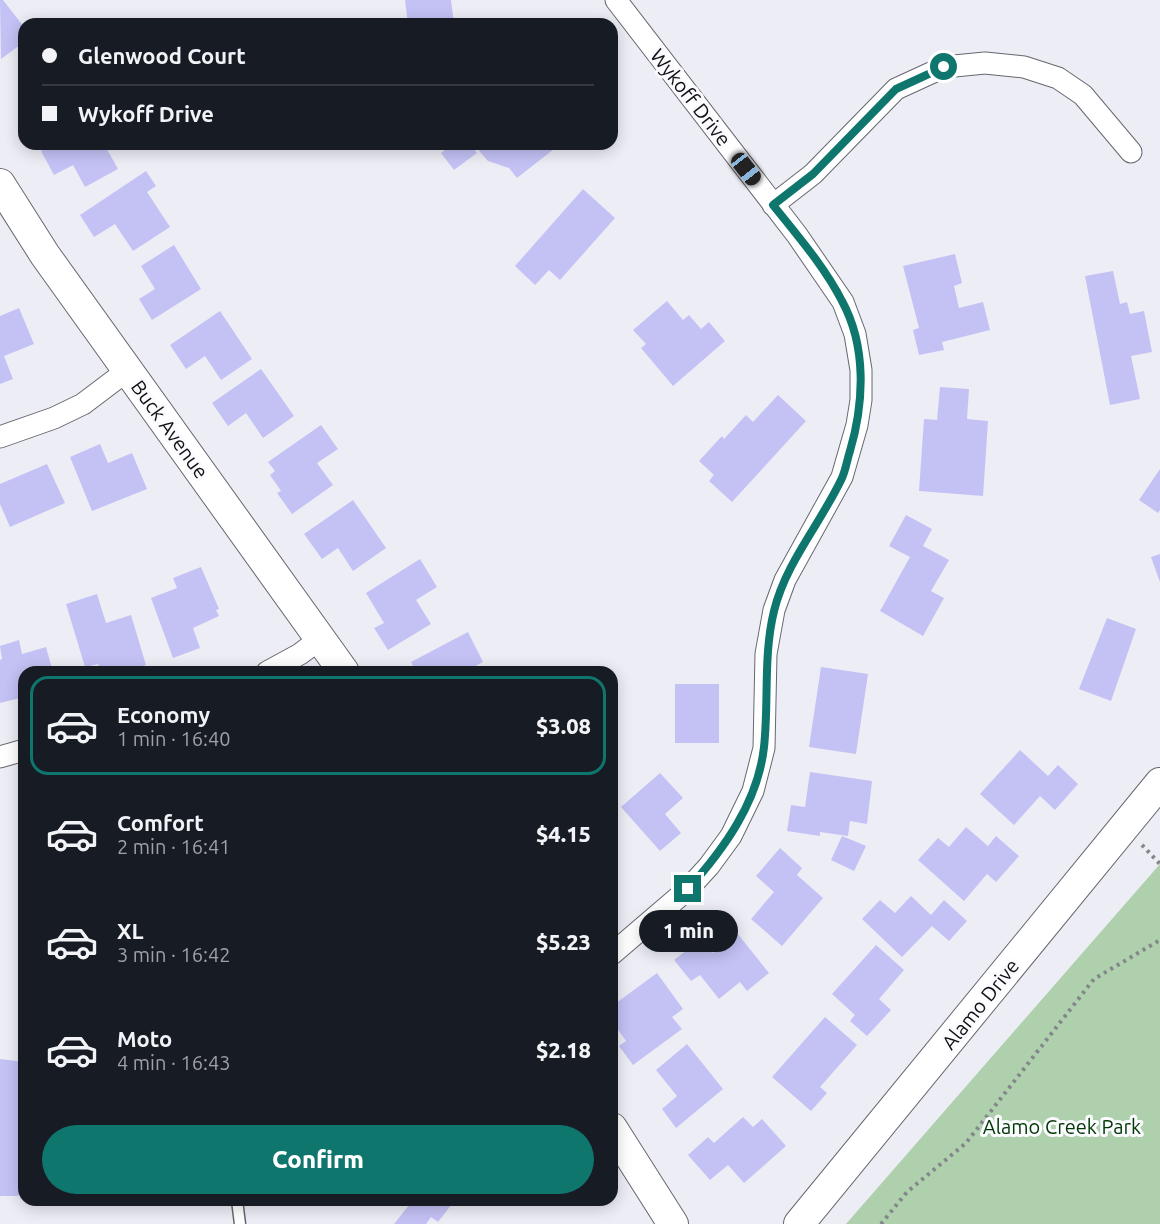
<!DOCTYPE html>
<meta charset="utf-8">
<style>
body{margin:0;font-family:Ubuntu,sans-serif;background:#242831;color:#f1f3f6;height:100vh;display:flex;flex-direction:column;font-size:22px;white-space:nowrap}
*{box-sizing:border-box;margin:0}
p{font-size:20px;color:#9ea1a6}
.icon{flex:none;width:33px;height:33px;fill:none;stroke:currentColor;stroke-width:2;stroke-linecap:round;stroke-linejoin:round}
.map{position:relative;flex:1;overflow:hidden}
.sheet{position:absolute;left:18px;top:666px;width:600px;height:540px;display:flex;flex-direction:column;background:#171b24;border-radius:18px;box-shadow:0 3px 15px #0003}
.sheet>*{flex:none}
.banner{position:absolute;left:18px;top:18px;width:600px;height:132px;border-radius:18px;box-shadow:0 3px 15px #0003;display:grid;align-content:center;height:132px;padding:0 24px;background:#171b24}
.end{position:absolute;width:27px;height:27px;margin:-14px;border:8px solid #0f766e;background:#fff;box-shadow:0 0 0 3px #fff}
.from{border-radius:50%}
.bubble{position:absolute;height:42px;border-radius:21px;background:#171b24;box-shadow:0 3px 15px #0003;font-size:20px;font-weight:800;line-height:42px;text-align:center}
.car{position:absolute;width:18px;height:36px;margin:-18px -9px;border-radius:8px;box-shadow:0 0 4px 2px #0007;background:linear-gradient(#222 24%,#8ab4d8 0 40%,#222 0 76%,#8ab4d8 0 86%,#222 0)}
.banner b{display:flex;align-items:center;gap:21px;height:57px;font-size:22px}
.banner b+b{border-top:2px solid #363941}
.banner i{width:15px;height:15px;background:#f1f3f6}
ul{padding:10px 0 0;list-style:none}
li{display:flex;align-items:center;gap:18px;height:99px;margin:0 12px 9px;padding:0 12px;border:3px solid transparent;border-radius:18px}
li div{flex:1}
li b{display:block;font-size:22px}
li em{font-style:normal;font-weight:800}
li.selected{border-color:#0f766e}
li>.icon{width:54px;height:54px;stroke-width:1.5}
.button{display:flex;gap:12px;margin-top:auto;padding:12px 24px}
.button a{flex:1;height:69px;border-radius:36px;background:#0f766e;color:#fff;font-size:24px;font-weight:800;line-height:69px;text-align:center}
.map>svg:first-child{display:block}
.green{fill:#aed0ac}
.building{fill:#c4c2f5}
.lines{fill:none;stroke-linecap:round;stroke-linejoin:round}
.lane-casing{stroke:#67676f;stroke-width:13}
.street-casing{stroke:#67676f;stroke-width:23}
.secondary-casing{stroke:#67676f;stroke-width:32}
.path{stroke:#85858c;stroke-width:4;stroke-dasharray:3 4.5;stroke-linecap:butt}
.lane{stroke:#fff;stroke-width:10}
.street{stroke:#fff;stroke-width:21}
.secondary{stroke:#fff;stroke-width:30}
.route{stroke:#0f766e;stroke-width:8}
.labels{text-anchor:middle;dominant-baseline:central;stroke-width:6;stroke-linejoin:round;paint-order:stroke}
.street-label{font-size:20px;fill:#111114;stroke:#fbfbff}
.park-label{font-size:20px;fill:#013704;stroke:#fbfbff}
</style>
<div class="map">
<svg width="1160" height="1224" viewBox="0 0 1160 1224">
<rect width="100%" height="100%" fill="#ededf6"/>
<!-- green -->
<path class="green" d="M1160,864v360h-314z"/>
<!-- building -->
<path class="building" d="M0,0h3l21,27v15l-23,17z
M405,0h46l3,24h-46z
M54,144h50l14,25 -33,18 -12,-22 -19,10 -13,-24z
M453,144h17l7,9 -23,17 -13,-17z
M476,144h75l3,5 -37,29 -8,-10 -21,-7 -8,-9z
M146,171l10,15 -9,6 23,35 -37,24 -18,-27 -21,13 -14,-22z
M583,189l32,29 -55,62 -11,-10 -14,15 -20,-19z
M174,245l27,44 -49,31 -13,-21 16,-10 -14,-23z
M955,254l7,29 -8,3 5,22 24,-6 7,28 -48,12 2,8 -25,5 -6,-25 6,-2 -16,-62z
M1113,271l7,33 7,-2 3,12 14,-3 8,41 -21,4 9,43 -30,6 -25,-129z
M667,301l16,19 6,-5 12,14 8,-7 16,19 -52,45 -32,-38 5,-4 -13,-14z
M19,308l15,36 -30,12 9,23 -13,5v-68z
M220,311l32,48 -31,21 -16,-24 -19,13 -16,-24z
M261,369l33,47 -31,22 -17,-25 -18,13 -16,-23z
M940,387l29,2 -2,30 21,2 -5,75 -64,-5 5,-72 13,1z
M778,395l28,26 -74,81 -23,-21 5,-6 -15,-14 23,-25 2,3 22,-24 7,7z
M321,425l17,24 -21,14 16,22 -41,29 -15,-21 4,-2 -11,-16 5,-4 -7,-9z
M100,444l8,19 24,-10 15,36 -55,22 -22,-54z
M47,464l18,39 -55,24 -10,-23v-20z
M1160,469v41l-2,3 -19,-13z
M353,500l33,48 -33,23 -15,-23 -16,11 -18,-25z
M906,515l26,14 -9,17 26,14 -18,31 13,7 -21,38 -43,-25 30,-54 -21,-11z
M1160,554v28l-9,-25z
M420,559l17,28 -21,13 15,24 -43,26 -14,-22 10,-5 -18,-30z
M201,567l18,42 -3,1 3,6 -26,12 7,20 -27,10 -22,-60 26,-10 -4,-10z
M97,594l9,29 25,-8 15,50 -22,7h-4l-2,-5 -17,5 -3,-8 -13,3 -19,-63z
M1107,618l29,11 -25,72 -32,-12z
M468,632l15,30 -13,7 2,3h-56l-5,-10z
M19,640l3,14 24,-7 7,25h-29v25l-24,6v-43l2,-1 -2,-13z
M821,667l47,7 -12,80 -47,-7z
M675,684h44v59h-44z
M1020,750l28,26 10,-11 20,19 -23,26 -15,-14 -26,29 -34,-31z
M810,772l62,9 -5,43 -17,-3 -2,15 -28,-4v4l-33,-5 4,-26 14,2z
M660,773l23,25 -18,16 16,19 -21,18 -39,-44z
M966,827l22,19 8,-10 23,20 -23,26 -9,-8 -23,27 -46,-41 20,-22 11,9z
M842,836l24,10 -12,25 -23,-11z
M780,848l22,20 -5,7 26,23 -41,48 -31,-27 23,-27 -18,-16z
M911,896l20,19 13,-15 23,21 -18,20 -17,-15 -30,31 -40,-38 18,-19 15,13z
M737,933l32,40 -22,18 -7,-9 -21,17 -19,-24 -9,6 -17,-21 27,-21 12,14z
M876,945l28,25 -25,29 12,11 -24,26 -17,-15 5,-6 -23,-21z
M657,973l26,36 -11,8 10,12 -49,36 -14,-19 7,-5 -14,-20v-15z
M825,1017l32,28 -37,42 7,6 -16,18 -39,-34z
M687,1044l36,45 -47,39 -14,-19 15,-13 -21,-26z
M0,1059l24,3v131l-7,3h-17z
M743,1117l10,10 9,-8 24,27 -42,37 -16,-18 -18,15 -22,-25 20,-18 6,6z
M413,1200h42l-17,22 -7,-5 -5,7h-32z"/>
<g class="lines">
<defs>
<path id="lane" d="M237,1200l3,24"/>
<path id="street" d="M773,205l40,-31 83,-85 48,-22 41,-4 39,4 34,11 25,17 48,57
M0,437l54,-19 29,-14 45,-34
M267,672l33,-18 20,-15
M0,757l24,-7
M612,954l76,-65 21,-23 22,-30 22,-45 11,-43 2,-94 8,-44 11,-30 57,-103 15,-52 4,-25v-30l-6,-36 -12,-32 -46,-67 -181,-235"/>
<path id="secondary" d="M0,184l45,71 299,417
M612,1128l61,96
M799,1224l361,-441"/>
</defs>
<!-- lane casing -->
<use href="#lane" class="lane-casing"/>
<!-- street casing -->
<use href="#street" class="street-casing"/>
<!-- secondary casing -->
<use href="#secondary" class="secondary-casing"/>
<!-- path -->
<path class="path" d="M1142,845l18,19
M881,1224l26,-32 59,-49 128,-164 66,-39"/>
<!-- lane -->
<use href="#lane" class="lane"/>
<!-- street -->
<use href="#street" class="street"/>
<!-- secondary -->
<use href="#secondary" class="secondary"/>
</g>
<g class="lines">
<!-- route -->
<path class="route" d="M688,889c36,-40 70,-87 76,-142 5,-46 -1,-91 10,-136 12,-49 47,-88 68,-133 4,-9 5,-18 8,-27 14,-48 17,-104 -8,-150 -18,-35 -45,-66 -69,-96l40,-31 83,-85 48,-22"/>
</g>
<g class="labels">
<!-- street labels -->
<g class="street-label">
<text transform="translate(691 97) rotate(52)">Wykoff Drive</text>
<text transform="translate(170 429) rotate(54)">Buck Avenue</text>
<text transform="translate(980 1004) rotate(-51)">Alamo Drive</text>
</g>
<!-- park labels -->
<g class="park-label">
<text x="1062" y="1126">Alamo Creek Park</text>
</g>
</g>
</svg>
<i class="end from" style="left:944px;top:67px"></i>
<i class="end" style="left:688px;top:889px"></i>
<div class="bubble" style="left:639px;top:910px;width:99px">1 min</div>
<i class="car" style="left:746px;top:169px;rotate:142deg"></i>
<div class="banner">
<b><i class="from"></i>Glenwood Court</b>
<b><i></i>Wykoff Drive</b>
</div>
<section class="sheet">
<ul>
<li class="selected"><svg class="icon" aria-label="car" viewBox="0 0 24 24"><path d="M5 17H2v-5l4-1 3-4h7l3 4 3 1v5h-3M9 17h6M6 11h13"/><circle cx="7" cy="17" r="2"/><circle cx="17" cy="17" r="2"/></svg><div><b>Economy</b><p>1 min · 16:40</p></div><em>$3.08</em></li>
<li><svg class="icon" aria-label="car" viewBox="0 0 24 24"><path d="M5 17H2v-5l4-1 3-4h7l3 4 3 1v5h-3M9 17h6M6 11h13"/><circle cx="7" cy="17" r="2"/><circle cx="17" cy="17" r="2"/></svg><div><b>Comfort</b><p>2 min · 16:41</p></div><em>$4.15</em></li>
<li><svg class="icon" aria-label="car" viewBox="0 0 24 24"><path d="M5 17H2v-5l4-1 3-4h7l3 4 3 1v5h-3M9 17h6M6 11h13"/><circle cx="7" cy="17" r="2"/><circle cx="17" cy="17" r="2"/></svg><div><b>XL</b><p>3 min · 16:42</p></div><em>$5.23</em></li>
<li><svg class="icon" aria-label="car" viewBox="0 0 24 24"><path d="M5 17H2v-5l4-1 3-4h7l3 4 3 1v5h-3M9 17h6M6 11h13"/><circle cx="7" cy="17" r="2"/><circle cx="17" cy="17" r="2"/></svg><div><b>Moto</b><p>4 min · 16:43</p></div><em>$2.18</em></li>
</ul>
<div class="button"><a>Confirm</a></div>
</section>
</div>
